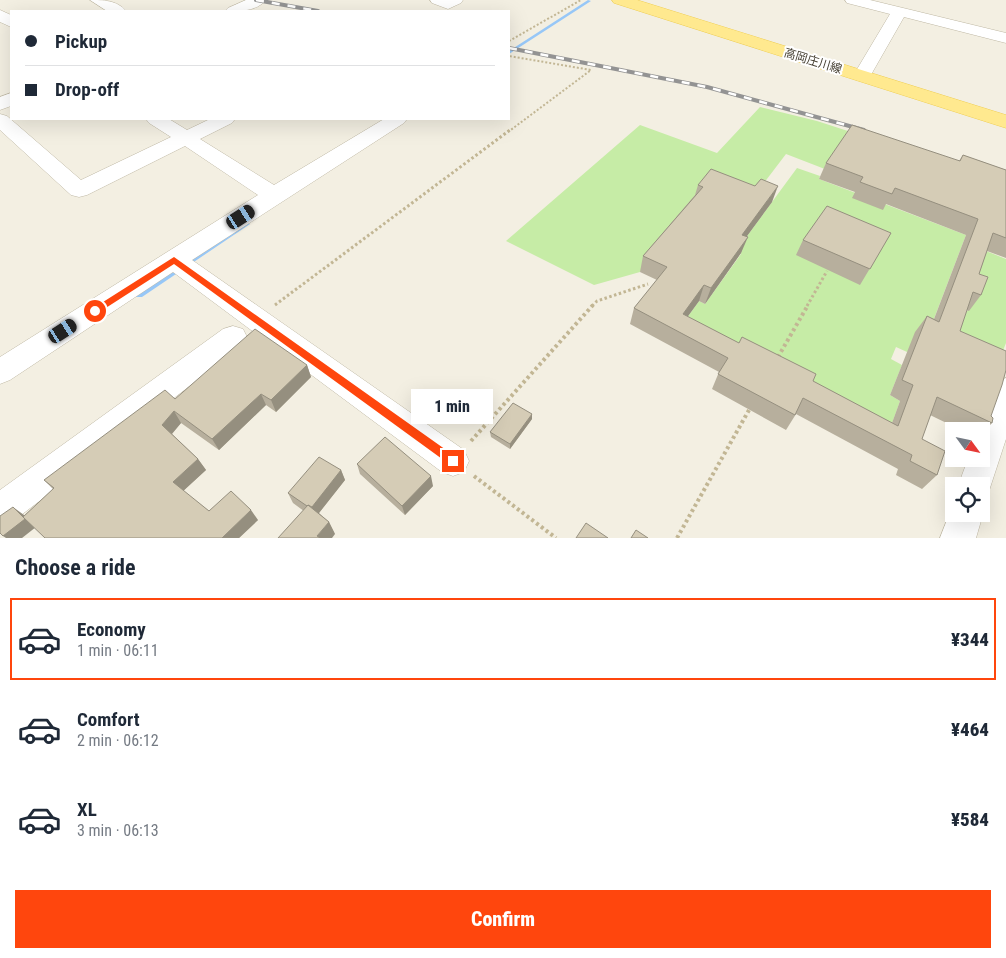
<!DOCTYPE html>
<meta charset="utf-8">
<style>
body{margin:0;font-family:"Roboto Condensed","Noto Sans JP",sans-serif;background:#f2f2f3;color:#1f2937;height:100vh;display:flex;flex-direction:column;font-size:19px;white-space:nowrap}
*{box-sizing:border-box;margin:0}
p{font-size:16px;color:#747a83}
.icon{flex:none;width:28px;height:28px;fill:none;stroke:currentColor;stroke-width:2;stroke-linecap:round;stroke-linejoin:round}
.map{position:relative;height:538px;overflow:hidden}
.sheet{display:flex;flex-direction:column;background:#fff;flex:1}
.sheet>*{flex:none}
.hud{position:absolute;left:10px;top:10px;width:500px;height:110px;border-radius:0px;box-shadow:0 5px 20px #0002;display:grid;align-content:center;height:110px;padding:0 15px;background:#fff}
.needle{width:32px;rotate:123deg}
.controls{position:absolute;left:945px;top:422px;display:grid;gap:10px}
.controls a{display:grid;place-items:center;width:45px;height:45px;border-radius:0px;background:#fff;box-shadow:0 5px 20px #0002;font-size:25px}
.end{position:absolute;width:22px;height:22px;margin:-11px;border:6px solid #ff460d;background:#fff;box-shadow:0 0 0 2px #fff}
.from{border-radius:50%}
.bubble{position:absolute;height:35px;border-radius:0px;background:#fff;box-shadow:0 5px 20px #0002;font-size:16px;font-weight:800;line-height:35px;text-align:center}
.car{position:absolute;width:15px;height:30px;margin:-15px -8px;border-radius:6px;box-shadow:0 0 4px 1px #0007;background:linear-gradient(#222 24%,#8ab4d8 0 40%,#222 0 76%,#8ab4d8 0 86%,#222 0)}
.hud b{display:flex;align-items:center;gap:18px;height:48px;font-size:19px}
.hud b+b{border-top:1px solid #e0e1e3}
.hud i{width:12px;height:12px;background:#1f2937}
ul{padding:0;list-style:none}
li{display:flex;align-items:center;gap:15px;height:82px;margin:0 10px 8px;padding:0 5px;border:2px solid transparent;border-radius:0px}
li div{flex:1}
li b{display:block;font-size:19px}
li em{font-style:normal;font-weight:800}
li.current{border-color:#ff460d}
li>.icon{width:45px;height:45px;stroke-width:1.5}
h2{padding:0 15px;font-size:22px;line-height:60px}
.action{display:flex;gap:10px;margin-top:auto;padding:10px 15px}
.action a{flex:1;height:58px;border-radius:0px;background:#ff460d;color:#fff;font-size:20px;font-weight:800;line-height:58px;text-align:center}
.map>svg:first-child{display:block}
.green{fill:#c6eca6}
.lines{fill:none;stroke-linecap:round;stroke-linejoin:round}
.stream{fill:#97c7f7;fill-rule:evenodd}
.minor-casing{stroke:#bfb8a4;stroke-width:1}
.major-casing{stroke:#efce54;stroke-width:1}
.path-far2{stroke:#c2b694;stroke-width:2;stroke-dasharray:2 2;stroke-linecap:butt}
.path-far1{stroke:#c2b694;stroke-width:3;stroke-dasharray:2.5 2.5;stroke-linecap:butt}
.path{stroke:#c2b694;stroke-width:4;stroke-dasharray:3 3;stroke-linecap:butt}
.minor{fill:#fff;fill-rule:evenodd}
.major{fill:#ffe98f;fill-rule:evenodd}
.rail-casing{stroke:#939393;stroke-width:4}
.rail{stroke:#fff;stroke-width:2.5;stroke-dasharray:8;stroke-linecap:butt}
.wall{fill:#b7af9d}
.shaded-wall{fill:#958f7f}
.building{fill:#d5ccb6;stroke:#958f7f}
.route{fill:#ff460d}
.labels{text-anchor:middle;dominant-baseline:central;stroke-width:4;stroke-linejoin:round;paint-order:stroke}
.far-street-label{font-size:12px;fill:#453f32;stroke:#fff}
</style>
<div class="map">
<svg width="1006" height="538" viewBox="0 0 1006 538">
<rect width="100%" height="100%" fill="#f3efe2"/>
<!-- green -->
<path class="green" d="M760,107l57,14 102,33 87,85 -220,-85 -68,89 -39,-18 -39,47 -46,13 -88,-44 134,-116 77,28z
M797,168l23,8 -1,3 147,56 -39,102 -20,15 -11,-5 -5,12 11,6 -12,30 10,6 -14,39 -208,-110 21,-29 6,3 36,-50 -5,-3z
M981,249l25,10v84l-10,25 -49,-22 13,-38 8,3z"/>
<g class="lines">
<!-- stream -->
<path class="stream" d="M588,0l3,1 -82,53v-3z
M245,222h2l3,2 -108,73h-6l-1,-2 1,-2z"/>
<defs>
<path id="minor" d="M90,0c13,0 27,0 36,11h-19z
M246,0h20c-9,11 -27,12 -41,11l3,-3z
M430,0h33l-2,3 -13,6 -16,-6z
M845,0h25l136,33v10l-102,-26 -36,63 -6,1 -6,-1 -3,-4 37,-62 -43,-11z
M0,10l11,5v12l-11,-5z
M11,93v13l-11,4v-13z
M0,114l7,2 74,64 90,-43 -22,-14 -3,-4h23l18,11 23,-11h25l-3,4 -32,16 74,46 110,-66h23l-3,4 -212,137 272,190 5,11 -5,11 -11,4 -11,-4 -269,-200 -163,108 -10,4v-27l258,-162 -73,-49 -98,49 -8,2 -8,-2 -71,-65z
M233,326l10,3 4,8 -4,8 -231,177 -12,5v-37l223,-161z
M1006,378v61l-19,58 -6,2v-13h-23l10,-27h13v-28h-4l19,-49z
M954,502v12h27v-4l2,4 -7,24h-36z"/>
<path id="major" d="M612,0h25l369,115v13l-392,-125z"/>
</defs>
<!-- minor casing -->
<use href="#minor" class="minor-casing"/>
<!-- major casing -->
<use href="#major" class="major-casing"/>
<!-- path-far2 -->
<path class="path-far2" d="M509,41l72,-41
M508,132l83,-62 -82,-14"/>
<!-- path-far1 -->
<path class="path-far1" d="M275,305l235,-175
M592,306l5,-5 51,-17
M807,306l20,-35"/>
<!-- path -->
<path class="path" d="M778,357l30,-52
M471,441l122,-136
M474,476l82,62
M677,538l72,-128"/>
<!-- minor -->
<use href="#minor" class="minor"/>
<!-- major -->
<use href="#major" class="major"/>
<defs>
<path id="rail" d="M256,0l62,11
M509,48l198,39 157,43"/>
</defs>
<!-- rail casing -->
<use href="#rail" class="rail-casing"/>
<!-- rail -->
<use href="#rail" class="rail"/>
</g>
<!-- wall -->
<path class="wall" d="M963,155l43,15v88l-19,-7 -8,23 2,21 -12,16 -3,-1 -6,21 31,85 1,7 -11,11v-3h-18l-33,-16 -8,24 15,36 -15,14 -26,-14 2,-6 -102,-55 -10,16 -74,-41 7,-17 -89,-48 4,-16 23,-28 -17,-8 3,-16 52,-61 3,-10 74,17 -26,35 -5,16 -36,51 -6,-3 -12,16 205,106 8,-22 -10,-6 25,-63 12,-16 7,3 32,-84 -80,-31 -3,6 -31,-12 3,-6 -36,-13 7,-16 133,-2z
M891,233l-31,52 -64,-30 7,-15z
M307,365l4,12 -35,35 -10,-7 -47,45 -38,-27 -9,11 26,25 8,11 -23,21 26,20 49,9 -19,18h-194l-21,-22 29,-27 -9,-9 131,-81z
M532,419l-22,30 -19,-12 -1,-5z
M357,464l76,22 -28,29 -45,-41z
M341,470l4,10 -26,33 10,9 6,12 -42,-31 -5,-10z"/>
<!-- shaded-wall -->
<path class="shaded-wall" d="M778,186l-6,16 -36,49 6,-16z
M748,237l-7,16 -36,51 6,-16z
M704,285l-5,16 -21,29 5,-16z
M307,365l4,12 -35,35 -5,-12z
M261,394l5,11 -47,45 -7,-11z
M174,411l7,12 -11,13 -8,-11z
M532,414v5l-22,30v-5z
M198,459l8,11 -25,23 -8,-11z
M341,470l4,10 -30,38 -5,-9z
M431,476l2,10 -28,29 -3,-9z
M13,507l11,8 12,12 -14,11h-16l-3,-2z
M251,510l7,10 -19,18h-17z
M329,522l6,12 -3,4h-14l-1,-2z"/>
<!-- building -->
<path class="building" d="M852,125l108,36 3,-6 43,15v68l-13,-5 -14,41 9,3 -7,18 -8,-3 -13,39 46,20v19l-4,15 -11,31 2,2 -1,5 -55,-26 -15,42 23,12 -8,24 -27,-14 2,-6 -109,-57 -8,17 -77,-41 10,-16 -94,-50 33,-41 -24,-11 60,-69 -5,-2 13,-16 44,17 6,-7 17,7 -36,49 6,2 -37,51 -7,-3 -21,29 56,29 3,-6 74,37 -3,7 85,45 15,-41 -11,-5 25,-64 12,6 39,-103 -83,-31 -3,6 -32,-12 3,-5 -37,-14z
M827,206l64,27 -21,36 -67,-29z
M255,329l52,36 -36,35 -10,-6 -49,45 -38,-28 -12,14 36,34 -25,23 36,29 22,-20 20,19 -29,28h-177l-22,-21 31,-29 -10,-8 121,-90 10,9z
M513,403l19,11 -22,30 -20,-12z
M385,437l46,39 -29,30 -45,-42z
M319,457l22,13 -29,37 -4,-2 -1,1 -19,-13z
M308,505l21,17 -12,14 3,2h-42z
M13,507l12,12 -22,17 -3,-3v-17z
M586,523l22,15h-32z
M636,530l12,8h-17z"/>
<!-- route -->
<path class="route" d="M174,257l282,200 2,4 -2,3h-7l-275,-200 -76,49h-6v-4z"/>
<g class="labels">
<!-- far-street labels -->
<g class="far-street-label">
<text transform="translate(813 61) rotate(17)">高岡庄川線</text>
</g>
</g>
</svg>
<div class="controls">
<a><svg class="needle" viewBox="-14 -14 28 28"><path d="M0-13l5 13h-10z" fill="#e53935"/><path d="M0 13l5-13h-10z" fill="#747a83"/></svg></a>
<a><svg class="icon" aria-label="locate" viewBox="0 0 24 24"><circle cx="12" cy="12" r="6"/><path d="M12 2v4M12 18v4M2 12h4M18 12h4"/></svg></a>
</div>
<i class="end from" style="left:95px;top:311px"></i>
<i class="end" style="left:453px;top:461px"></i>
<div class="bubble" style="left:411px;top:389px;width:82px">1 min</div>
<i class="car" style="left:241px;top:217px;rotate:57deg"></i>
<i class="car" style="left:63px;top:331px;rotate:57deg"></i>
<div class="hud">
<b><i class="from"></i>Pickup</b>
<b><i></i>Drop-off</b>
</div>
</div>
<section class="sheet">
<h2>Choose a ride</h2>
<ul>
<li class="current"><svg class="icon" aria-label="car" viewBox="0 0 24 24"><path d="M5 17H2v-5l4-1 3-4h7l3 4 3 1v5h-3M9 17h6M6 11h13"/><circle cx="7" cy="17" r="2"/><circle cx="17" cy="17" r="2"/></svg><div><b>Economy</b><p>1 min · 06:11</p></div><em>¥344</em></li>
<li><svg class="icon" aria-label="car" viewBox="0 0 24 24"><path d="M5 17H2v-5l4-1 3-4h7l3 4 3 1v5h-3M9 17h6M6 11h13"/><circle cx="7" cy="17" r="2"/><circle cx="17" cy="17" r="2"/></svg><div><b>Comfort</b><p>2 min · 06:12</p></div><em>¥464</em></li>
<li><svg class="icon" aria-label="car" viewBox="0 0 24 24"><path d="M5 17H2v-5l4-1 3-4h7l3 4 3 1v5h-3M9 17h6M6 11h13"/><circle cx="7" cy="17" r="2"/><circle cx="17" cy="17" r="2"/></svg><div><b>XL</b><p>3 min · 06:13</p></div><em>¥584</em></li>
</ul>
<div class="action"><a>Confirm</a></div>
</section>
